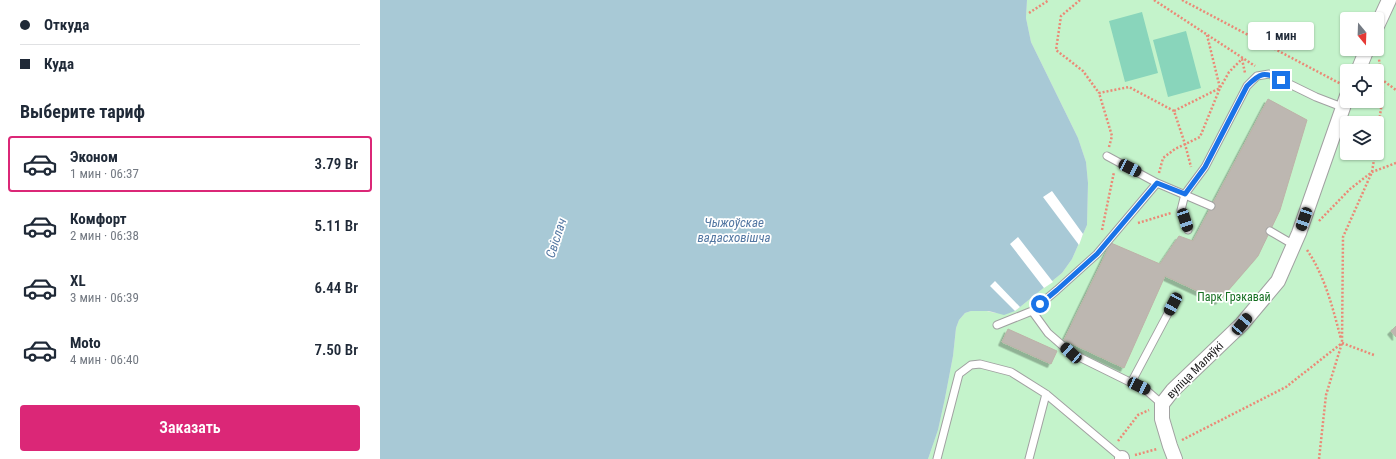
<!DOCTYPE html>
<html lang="ru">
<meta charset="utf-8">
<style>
body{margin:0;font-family:"Roboto Condensed",sans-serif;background:#f6f6f7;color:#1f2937;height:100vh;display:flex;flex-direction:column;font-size:15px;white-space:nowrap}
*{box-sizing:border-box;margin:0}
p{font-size:13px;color:#747a83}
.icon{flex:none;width:22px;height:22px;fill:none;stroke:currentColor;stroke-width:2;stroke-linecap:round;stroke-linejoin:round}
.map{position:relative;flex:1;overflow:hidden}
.drawer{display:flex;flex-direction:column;background:#fff;width:380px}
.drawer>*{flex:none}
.hud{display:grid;align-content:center;height:88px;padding:0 20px;background:#fff}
.needle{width:26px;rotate:161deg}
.fabs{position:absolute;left:960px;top:12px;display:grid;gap:8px}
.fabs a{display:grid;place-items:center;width:44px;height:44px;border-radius:4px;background:#fff;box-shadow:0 1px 3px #0004;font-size:20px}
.end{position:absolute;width:18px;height:18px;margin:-9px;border:5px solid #1a73e8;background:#fff;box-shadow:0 0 0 2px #fff}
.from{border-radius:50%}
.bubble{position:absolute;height:28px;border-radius:4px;background:#fff;box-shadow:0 1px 3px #0004;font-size:13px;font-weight:600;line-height:28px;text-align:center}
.car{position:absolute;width:12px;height:24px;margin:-12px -6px;border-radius:5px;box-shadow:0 0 3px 1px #0007;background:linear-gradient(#222 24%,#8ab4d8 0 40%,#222 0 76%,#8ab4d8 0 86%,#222 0)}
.hud b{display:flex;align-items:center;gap:14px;height:38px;font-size:15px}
.hud b+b{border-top:1px solid #e0e1e3}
.hud i{width:10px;height:10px;background:#1f2937}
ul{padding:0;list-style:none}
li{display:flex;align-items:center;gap:12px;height:56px;margin:0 8px 6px;padding:0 12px;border:2px solid transparent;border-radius:4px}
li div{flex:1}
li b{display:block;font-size:15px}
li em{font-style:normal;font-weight:600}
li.on{border-color:#db2777}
li>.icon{width:36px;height:36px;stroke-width:1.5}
h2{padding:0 20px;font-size:18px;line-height:48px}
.action{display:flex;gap:8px;margin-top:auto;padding:8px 20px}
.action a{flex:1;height:46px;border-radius:4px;background:#db2777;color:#fff;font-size:16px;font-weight:600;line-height:46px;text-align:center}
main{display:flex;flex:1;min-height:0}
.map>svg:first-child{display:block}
.park{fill:#c4f3cb;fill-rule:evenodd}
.pitch{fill:#89d5bb}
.water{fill:#a8c9d6}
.pier{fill:#fff}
.building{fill:#bdb7b1;stroke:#bdb2a8;filter:url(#shadow)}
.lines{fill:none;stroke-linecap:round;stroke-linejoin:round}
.service-casing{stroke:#a1a1a1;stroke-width:9}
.minor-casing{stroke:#a1a1a1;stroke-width:16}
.path{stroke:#eb8976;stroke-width:2.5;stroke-dasharray:2 2;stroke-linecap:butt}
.service{stroke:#fff;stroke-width:7}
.minor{stroke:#fff;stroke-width:14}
.route{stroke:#1a73e8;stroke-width:5}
.labels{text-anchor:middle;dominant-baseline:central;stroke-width:3.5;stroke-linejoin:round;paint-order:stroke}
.park-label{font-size:12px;fill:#166f22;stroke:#fff}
.street-label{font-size:12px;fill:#1d1d1d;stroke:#fff}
.water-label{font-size:13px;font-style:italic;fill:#5377a2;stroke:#fff}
</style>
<main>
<section class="drawer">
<div class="hud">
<b><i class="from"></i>Откуда</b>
<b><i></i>Куда</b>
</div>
<h2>Выберите тариф</h2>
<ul>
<li class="on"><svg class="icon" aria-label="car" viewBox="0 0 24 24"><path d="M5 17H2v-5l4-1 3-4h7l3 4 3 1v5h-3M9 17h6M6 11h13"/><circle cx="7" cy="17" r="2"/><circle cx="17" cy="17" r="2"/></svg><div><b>Эконом</b><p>1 мин · 06:37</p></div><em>3.79 Br</em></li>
<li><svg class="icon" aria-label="car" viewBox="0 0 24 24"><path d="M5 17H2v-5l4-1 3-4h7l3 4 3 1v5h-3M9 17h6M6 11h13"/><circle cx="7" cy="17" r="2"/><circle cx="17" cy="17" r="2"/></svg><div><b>Комфорт</b><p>2 мин · 06:38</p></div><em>5.11 Br</em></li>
<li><svg class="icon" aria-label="car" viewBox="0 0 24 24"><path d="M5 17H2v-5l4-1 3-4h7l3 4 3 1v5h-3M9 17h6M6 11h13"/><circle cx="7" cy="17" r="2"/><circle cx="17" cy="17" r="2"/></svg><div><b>XL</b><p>3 мин · 06:39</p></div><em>6.44 Br</em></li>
<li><svg class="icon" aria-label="car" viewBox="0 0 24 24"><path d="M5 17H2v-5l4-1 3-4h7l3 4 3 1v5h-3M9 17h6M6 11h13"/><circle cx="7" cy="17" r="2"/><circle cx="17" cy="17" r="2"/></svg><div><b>Moto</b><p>4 мин · 06:40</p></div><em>7.50 Br</em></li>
</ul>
<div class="action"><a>Заказать</a></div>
</section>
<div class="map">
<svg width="1016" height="459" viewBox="0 0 1016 459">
<defs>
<filter id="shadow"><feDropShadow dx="-3.5" dy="3.5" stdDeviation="0" flood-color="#0004"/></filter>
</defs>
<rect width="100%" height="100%" fill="#edeae4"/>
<!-- park -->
<path class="park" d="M647,0h369v459h-468l10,-29 7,-32 8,-42 3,-28 3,-8 6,-7 6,-2 11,-1 13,3 20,-2 47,-38 10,-14 15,-34 1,-42 -2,-21 -8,-24 -47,-96 -5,-24zM967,19h30v30h-30zM967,71h30v30h-30zM967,123h30v30h-30z"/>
<!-- pitch -->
<path class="pitch" d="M762,12l16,61 -33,9 -16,-61z
M806,31l15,57 -33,9 -15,-57z"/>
<!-- water -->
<path class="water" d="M0,0h647l-1,18 5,24 47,96 8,24 2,21 -1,42 -15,34 -10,14 -47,38 -11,4 -15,-4h-18l-6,2 -6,7 -3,8 -3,28 -8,42 -7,32 -10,29h-548z"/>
<!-- pier -->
<path class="pier" d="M672,191l31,43 -4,11 -36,-48z
M638,237l35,45 -9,6 -34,-44z
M615,281l25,26 -5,4 -25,-25z"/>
<!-- building -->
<path class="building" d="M888,99l39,21 -27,90 -22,46 -39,45 -54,-25 -41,92 -60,-28 47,-97 49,21 19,-28 14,5z
M1016,326v11l-5,-6z
M628,329l49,22 -6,13 -49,-22z"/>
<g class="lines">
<defs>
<path id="service" d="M727,156l50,27 54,23
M808,230l-7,-20 4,-16 20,-27 42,-81 10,-10 12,-2 47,23 26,10
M890,231l24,14
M652,311l16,22 23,20 75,37 16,14
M617,325l35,-14 25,-21 40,-36 60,-71
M751,383l42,-79
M557,459l22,-85 12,-9 9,-1 31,8 35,22 76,64
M649,459l17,-65"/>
<path id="minor" d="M997,26l12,-26
M978,71l9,-22
M742,458v1
M795,459l-5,-13 -8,-27v-15l11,-14 69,-66 36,-43 21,-48 48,-137"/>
</defs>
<!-- service casing -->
<use href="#service" class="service-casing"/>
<!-- minor casing -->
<use href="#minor" class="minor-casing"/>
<!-- path -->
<path class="path" d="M700,0l-19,16 -5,34 27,21 16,22
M774,0l101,66
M802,0l159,84
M649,13l20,-13
M1001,79l15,11
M794,111l46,-23 9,-16 13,-13 3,14
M997,137l6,-43 -4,-35
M729,147l3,-11 -13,-43 30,-6 45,24 11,33 6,23
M779,173l4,-15 12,-9 25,-12 20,-49 -13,-53
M939,221l31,-32 22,-17 24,-9
M758,223l33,-10
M722,230l12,-58
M927,250c18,26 26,59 34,89
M802,440l104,-53 56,-44 32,12
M738,441l20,-26 11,-5
M755,455l22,-6
M939,459l7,-64 16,-52 1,-106 29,-65 3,-19"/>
<!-- service -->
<use href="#service" class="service"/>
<!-- minor -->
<use href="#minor" class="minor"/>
</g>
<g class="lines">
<!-- route -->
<path class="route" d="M660,304l17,-14 40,-36 60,-71 28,11 20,-27 42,-81c13,-13 17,-15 34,-6"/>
</g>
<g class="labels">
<!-- park labels -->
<g class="park-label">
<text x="854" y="297">Парк Грэкавай</text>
</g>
<!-- street labels -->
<g class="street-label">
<text transform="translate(815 370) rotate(-45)">вуліца Маляўкі</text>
</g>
<!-- water labels -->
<g class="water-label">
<text x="354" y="222">Чыжоўскае<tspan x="354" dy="15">вадасховішча</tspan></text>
<text transform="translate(176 238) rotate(-72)">Свіслач</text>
</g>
</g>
</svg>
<div class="fabs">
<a><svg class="needle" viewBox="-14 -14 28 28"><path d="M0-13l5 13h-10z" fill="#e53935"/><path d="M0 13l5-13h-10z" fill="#747a83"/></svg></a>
<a><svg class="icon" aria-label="locate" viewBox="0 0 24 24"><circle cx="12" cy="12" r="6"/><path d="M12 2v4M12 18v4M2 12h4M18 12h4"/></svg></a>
<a><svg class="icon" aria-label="layers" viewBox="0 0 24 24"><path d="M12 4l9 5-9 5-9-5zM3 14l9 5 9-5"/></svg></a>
</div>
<i class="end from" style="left:660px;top:304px"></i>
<i class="end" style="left:901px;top:80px"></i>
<div class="bubble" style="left:868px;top:22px;width:66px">1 мин</div>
<i class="car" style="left:750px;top:168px;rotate:117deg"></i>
<i class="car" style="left:924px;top:219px;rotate:199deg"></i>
<i class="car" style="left:805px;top:220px;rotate:162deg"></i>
<i class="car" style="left:793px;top:304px;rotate:208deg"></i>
<i class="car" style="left:862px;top:324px;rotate:40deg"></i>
<i class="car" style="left:691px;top:353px;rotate:312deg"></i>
<i class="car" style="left:759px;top:386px;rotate:115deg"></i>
</div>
</main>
